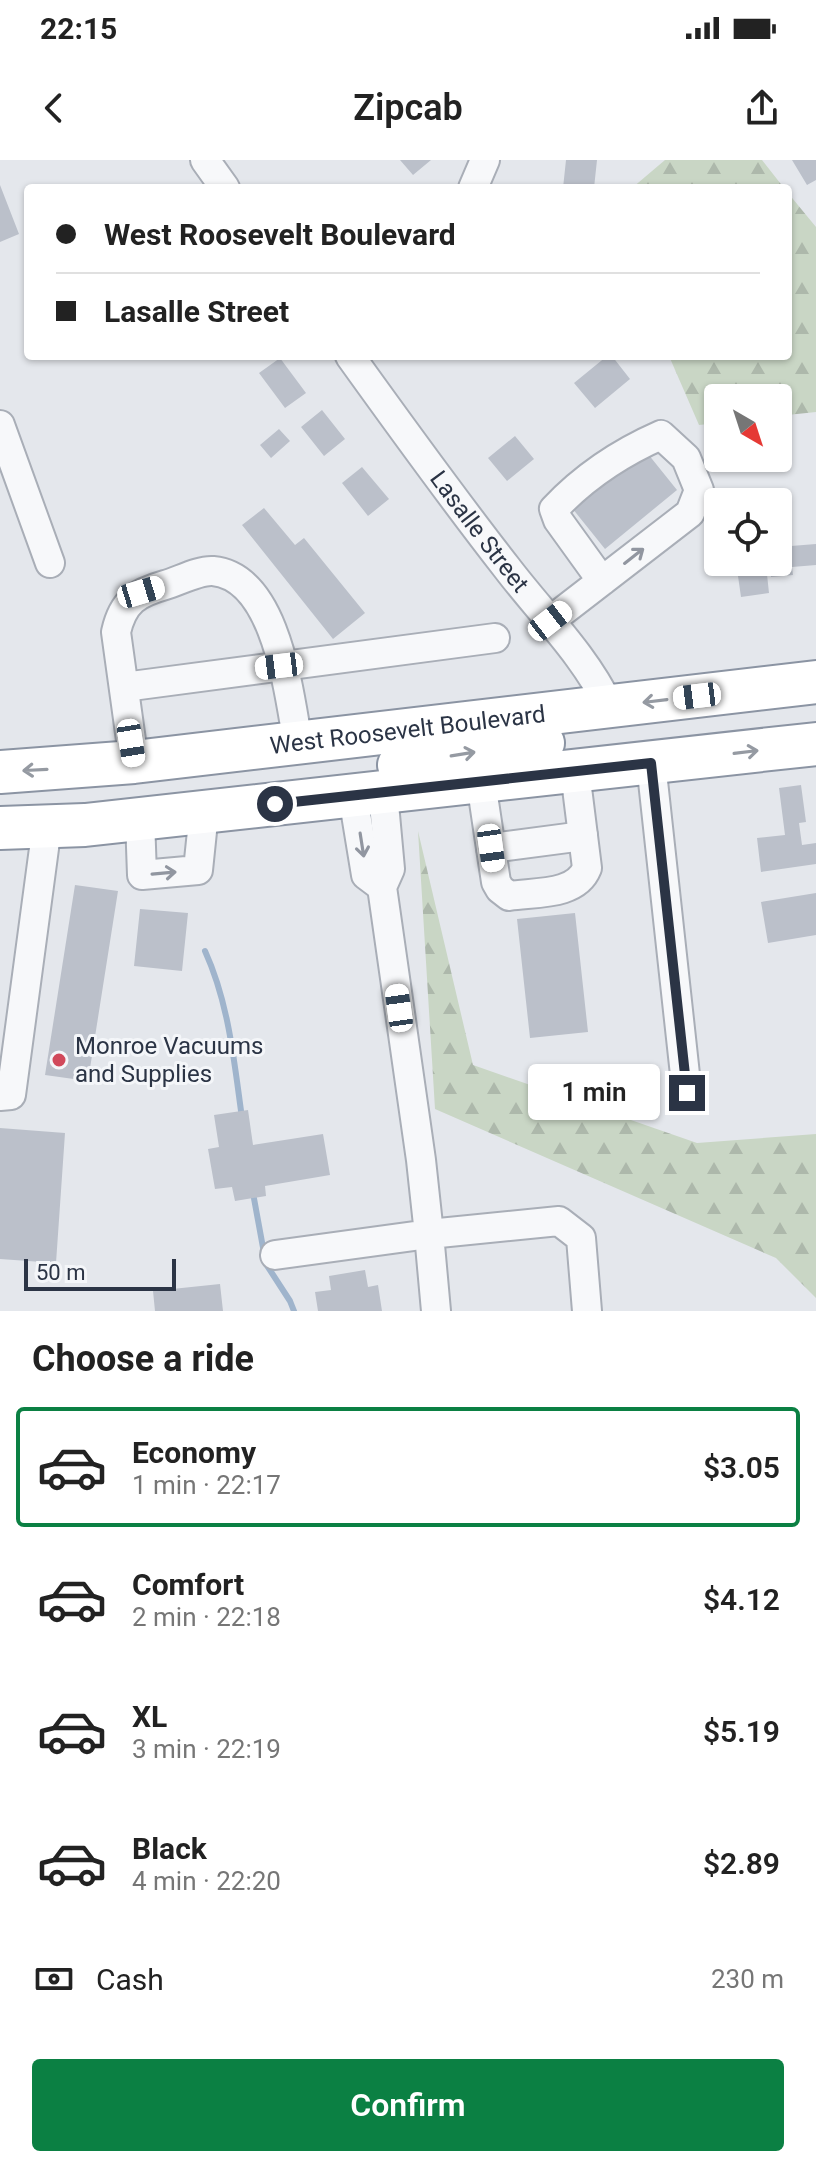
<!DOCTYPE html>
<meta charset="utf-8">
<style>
body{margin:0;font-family:Roboto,sans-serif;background:#f2f2f2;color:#222;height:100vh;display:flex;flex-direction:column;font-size:30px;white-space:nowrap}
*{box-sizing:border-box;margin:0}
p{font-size:26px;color:#767676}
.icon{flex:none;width:44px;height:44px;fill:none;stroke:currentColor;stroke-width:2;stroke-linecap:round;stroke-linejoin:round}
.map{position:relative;height:1151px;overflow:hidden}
.drawer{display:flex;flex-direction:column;background:#fff;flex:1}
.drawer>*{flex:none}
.hud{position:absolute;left:24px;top:24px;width:768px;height:176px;border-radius:8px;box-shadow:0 2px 6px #0004;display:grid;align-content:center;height:176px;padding:0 32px;background:#fff}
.needle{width:52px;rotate:141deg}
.tools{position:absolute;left:704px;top:224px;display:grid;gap:16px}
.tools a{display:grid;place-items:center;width:88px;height:88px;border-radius:8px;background:#fff;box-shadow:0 2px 6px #0004;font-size:40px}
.scale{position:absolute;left:24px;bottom:20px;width:152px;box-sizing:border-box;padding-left:8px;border:4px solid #2b3445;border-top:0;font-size:22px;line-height:28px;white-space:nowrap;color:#2b3445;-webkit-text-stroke:6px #f4f6f9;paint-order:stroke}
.end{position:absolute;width:36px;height:36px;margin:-18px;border:10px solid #2b3445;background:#fff;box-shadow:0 0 0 4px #fff}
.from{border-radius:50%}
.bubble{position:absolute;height:56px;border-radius:8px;background:#fff;box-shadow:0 2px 6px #0004;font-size:26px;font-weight:600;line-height:56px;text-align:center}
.car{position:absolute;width:24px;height:48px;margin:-24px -12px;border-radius:10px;box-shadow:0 0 6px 2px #0007;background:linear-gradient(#fff 24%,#345 0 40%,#fff 0 76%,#345 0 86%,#fff 0)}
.hud b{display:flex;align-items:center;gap:28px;height:76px;font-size:30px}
.hud b+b{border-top:2px solid #e0e0e0}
.hud i{width:20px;height:20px;background:#222}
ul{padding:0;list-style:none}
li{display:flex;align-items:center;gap:24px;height:120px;margin:0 16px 12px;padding:0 16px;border:4px solid transparent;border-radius:8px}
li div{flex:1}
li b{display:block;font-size:30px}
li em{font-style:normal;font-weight:600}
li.on{border-color:#0b8043}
li>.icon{width:72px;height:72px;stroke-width:1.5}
h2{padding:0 32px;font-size:36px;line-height:96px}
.pay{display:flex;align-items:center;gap:20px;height:88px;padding:0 32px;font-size:30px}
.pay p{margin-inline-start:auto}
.action{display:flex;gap:16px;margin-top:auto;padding:16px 32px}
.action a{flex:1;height:92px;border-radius:8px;background:#0b8043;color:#fff;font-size:32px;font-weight:600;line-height:92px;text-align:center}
.status{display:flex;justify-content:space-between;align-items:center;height:56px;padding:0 40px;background:#fff;direction:ltr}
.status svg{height:22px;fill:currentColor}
header{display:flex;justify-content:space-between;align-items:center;height:104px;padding:0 32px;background:#fff;font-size:36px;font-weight:600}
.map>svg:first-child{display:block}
.forest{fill:url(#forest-firs)}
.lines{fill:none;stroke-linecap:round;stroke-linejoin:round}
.stream{stroke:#9fb4cc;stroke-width:6}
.building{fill:#bbc0ca}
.minor-casing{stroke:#a9aeb7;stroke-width:32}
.highway-casing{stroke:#8b94a3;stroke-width:46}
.minor{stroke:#f7f8fa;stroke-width:28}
.highway{stroke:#fff;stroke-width:42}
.oneway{stroke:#9196a0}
.oneway2{stroke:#959aa2}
.route{stroke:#2b3445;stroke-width:10}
.poi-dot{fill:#d1495b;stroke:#f4f6f9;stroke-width:3}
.labels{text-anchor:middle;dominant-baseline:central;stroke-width:6;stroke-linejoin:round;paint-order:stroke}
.street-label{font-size:24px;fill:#2b3445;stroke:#f4f6f9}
.poi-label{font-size:24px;fill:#2b3445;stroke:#f4f6f9;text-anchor:start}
</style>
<div class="status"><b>22:15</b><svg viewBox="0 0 49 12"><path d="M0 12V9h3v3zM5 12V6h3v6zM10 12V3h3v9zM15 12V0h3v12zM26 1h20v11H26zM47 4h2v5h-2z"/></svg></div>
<header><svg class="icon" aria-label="back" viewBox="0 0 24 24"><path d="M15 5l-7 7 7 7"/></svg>Zipcab<svg class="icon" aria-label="share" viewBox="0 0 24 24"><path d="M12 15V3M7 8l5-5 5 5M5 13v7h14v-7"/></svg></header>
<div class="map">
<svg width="816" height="1151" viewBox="0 0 816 1151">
<defs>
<pattern id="forest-firs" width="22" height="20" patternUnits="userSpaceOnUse" patternTransform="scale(2)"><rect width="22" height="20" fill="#c9d6c5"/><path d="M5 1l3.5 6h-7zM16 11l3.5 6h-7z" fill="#adb8ab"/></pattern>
</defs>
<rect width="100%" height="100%" fill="#e4e7ec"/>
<!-- forest -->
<path class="forest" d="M665,0h97l22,28h-152z
M788,33l28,34v185l-38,4v-18h-60v25l-19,2 -30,-69h119z
M418,671l55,234 224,78 119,-9v164l-40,-40 -341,-149z"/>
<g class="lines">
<!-- stream -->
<path class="stream" d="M205,791c24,53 29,110 37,167
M253,1033l13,71 24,37 4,10"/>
</g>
<!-- building -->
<path class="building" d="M400,0h31l-18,15z
M566,0h31l-3,28h-31z
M792,0h24v20l-9,5z
M0,25l19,49 -19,8z
M607,196h5l18,23 -35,29 -21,-25z
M280,198l26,35 -21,15 -26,-35z
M322,250l23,29 -21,17 -23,-29z
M279,269l11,12 -19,17 -11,-13z
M515,276l19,23 -27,22 -19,-23z
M644,289l33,41 -72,59 -33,-41z
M362,307l27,32 -21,17 -26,-33z
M264,348l31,37 9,-7 61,75 -32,26 -91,-114z
M791,380v6l25,-2v21l-24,2 1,8 -22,2 -1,-15h8v-21z
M766,405l3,28 -28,4 -4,-28z
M801,625l5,37 -7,1 3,22 14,-2v21l-55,8 -4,-34 28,-3 -6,-47z
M75,725l43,6 -30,190 -43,-6z
M816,733v42l-48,8 -7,-41z
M140,749l48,4 -6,58 -48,-5z
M575,753l13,119 -58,6 -13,-119z
M248,950l5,35 70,-11 7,41 -65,11 1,10 -31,5 -3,-14 -17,2 -7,-40 11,-2 -5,-32z
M0,968l65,5 -9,130 -56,-4z
M365,1110l3,17 10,-2 4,26h-64l-3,-19 16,-2 -2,-14z
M220,1124l3,27h-68l-2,-20z"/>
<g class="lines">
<defs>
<g id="minor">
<path d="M205,0l20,28"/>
<path d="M473,28l12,-28"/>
<path id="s1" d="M350,196c51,71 103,143 157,212 35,46 77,86 102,138"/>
<path d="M0,265l50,138"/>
<path d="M550,461l140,-108 9,-23 -13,-32 -25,-23c-41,18 -76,41 -107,74l4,11 44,61"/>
<path d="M124,527l371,-49"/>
<path d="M134,602l-18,-130c7,-31 21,-39 49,-47 14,-4 34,-15 48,-14 64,6 76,124 85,172"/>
<path d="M651,603l36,330"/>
<path d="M481,622l15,100 4,7 9,7c26,-4 67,0 78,-28l-12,-96"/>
<path d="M353,636l13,79 16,12"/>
<path d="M140,659l2,56 56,-5 6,-58"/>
<path d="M491,688l92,-12"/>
<path d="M0,936l11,-1 36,-269"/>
<path d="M275,1095l154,-21 -8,-74 -39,-273 8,-18 -7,-76"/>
<path d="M436,1151l-7,-77 130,-13 22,17 6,73"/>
</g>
<g id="highway">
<path d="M399,605l144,-22"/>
<path id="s2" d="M0,612l134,-10 682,-80"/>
<path d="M0,668l85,-3 731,-81"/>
</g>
</defs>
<!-- minor casing -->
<use href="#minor" class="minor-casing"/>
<!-- highway casing -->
<use href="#highway" class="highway-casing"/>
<!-- minor -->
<use href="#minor" class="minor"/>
<!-- highway -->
<use href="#highway" class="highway"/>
</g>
<!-- one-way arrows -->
<defs><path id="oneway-shaft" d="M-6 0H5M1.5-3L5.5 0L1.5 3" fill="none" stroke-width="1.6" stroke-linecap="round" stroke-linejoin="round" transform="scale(2)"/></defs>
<g class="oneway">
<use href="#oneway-shaft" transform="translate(634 396) rotate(-38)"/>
<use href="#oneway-shaft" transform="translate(362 685) rotate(81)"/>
<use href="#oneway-shaft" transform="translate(164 713) rotate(-5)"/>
</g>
<g class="oneway2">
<use href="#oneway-shaft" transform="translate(655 541) rotate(173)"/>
<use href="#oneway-shaft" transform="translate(746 592) rotate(-7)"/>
<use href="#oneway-shaft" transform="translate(463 594) rotate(-9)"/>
<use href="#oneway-shaft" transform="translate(35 610) rotate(177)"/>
</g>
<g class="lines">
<!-- route -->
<path class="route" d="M275,644l376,-41 36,330"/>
</g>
<!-- markers -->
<circle class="poi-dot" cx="59" cy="900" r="8"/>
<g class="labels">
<!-- street labels -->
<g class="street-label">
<text stroke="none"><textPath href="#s1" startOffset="218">Lasalle Street</textPath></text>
<text stroke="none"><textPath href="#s2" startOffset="410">West Roosevelt Boulevard</textPath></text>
</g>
<!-- poi labels -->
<g class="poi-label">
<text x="75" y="886">Monroe Vacuums<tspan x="75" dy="28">and Supplies</tspan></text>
</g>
</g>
</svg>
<div class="tools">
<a><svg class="needle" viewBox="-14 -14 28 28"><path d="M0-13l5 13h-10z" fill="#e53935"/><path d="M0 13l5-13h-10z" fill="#767676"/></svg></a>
<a><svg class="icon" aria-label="locate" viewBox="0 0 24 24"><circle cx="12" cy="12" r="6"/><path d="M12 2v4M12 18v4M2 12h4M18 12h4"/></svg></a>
</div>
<div class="scale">50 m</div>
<i class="end from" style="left:275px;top:644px"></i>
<i class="end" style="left:687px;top:933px"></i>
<div class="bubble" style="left:528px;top:904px;width:132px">1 min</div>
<i class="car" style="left:141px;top:432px;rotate:73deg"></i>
<i class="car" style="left:550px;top:461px;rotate:52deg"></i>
<i class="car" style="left:279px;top:506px;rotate:263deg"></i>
<i class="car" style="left:697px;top:536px;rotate:263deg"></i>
<i class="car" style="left:131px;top:583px;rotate:171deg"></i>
<i class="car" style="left:491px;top:688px;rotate:172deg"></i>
<i class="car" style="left:399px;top:848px;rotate:352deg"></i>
<div class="hud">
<b><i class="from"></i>West Roosevelt Boulevard</b>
<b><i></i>Lasalle Street</b>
</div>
</div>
<section class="drawer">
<h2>Choose a ride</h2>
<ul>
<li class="on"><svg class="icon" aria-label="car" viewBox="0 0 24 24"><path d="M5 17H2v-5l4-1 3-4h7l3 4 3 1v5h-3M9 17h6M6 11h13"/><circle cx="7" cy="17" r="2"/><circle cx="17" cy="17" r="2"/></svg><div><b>Economy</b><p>1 min · 22:17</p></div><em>$3.05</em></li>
<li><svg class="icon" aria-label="car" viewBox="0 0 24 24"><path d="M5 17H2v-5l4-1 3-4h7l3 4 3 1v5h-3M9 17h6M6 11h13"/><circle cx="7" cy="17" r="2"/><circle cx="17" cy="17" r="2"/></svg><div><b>Comfort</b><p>2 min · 22:18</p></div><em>$4.12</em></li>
<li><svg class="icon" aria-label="car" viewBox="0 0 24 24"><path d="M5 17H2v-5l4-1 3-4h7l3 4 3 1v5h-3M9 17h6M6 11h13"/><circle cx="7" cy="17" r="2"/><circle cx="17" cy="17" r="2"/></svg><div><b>XL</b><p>3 min · 22:19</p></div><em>$5.19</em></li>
<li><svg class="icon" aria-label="car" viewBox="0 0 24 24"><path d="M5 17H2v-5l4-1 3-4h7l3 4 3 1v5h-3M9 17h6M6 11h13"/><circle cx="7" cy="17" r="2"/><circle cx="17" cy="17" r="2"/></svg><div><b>Black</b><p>4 min · 22:20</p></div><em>$2.89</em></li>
</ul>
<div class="pay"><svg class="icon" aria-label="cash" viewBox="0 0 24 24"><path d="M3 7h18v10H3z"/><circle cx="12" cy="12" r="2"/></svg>Cash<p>230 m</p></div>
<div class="action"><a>Confirm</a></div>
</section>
